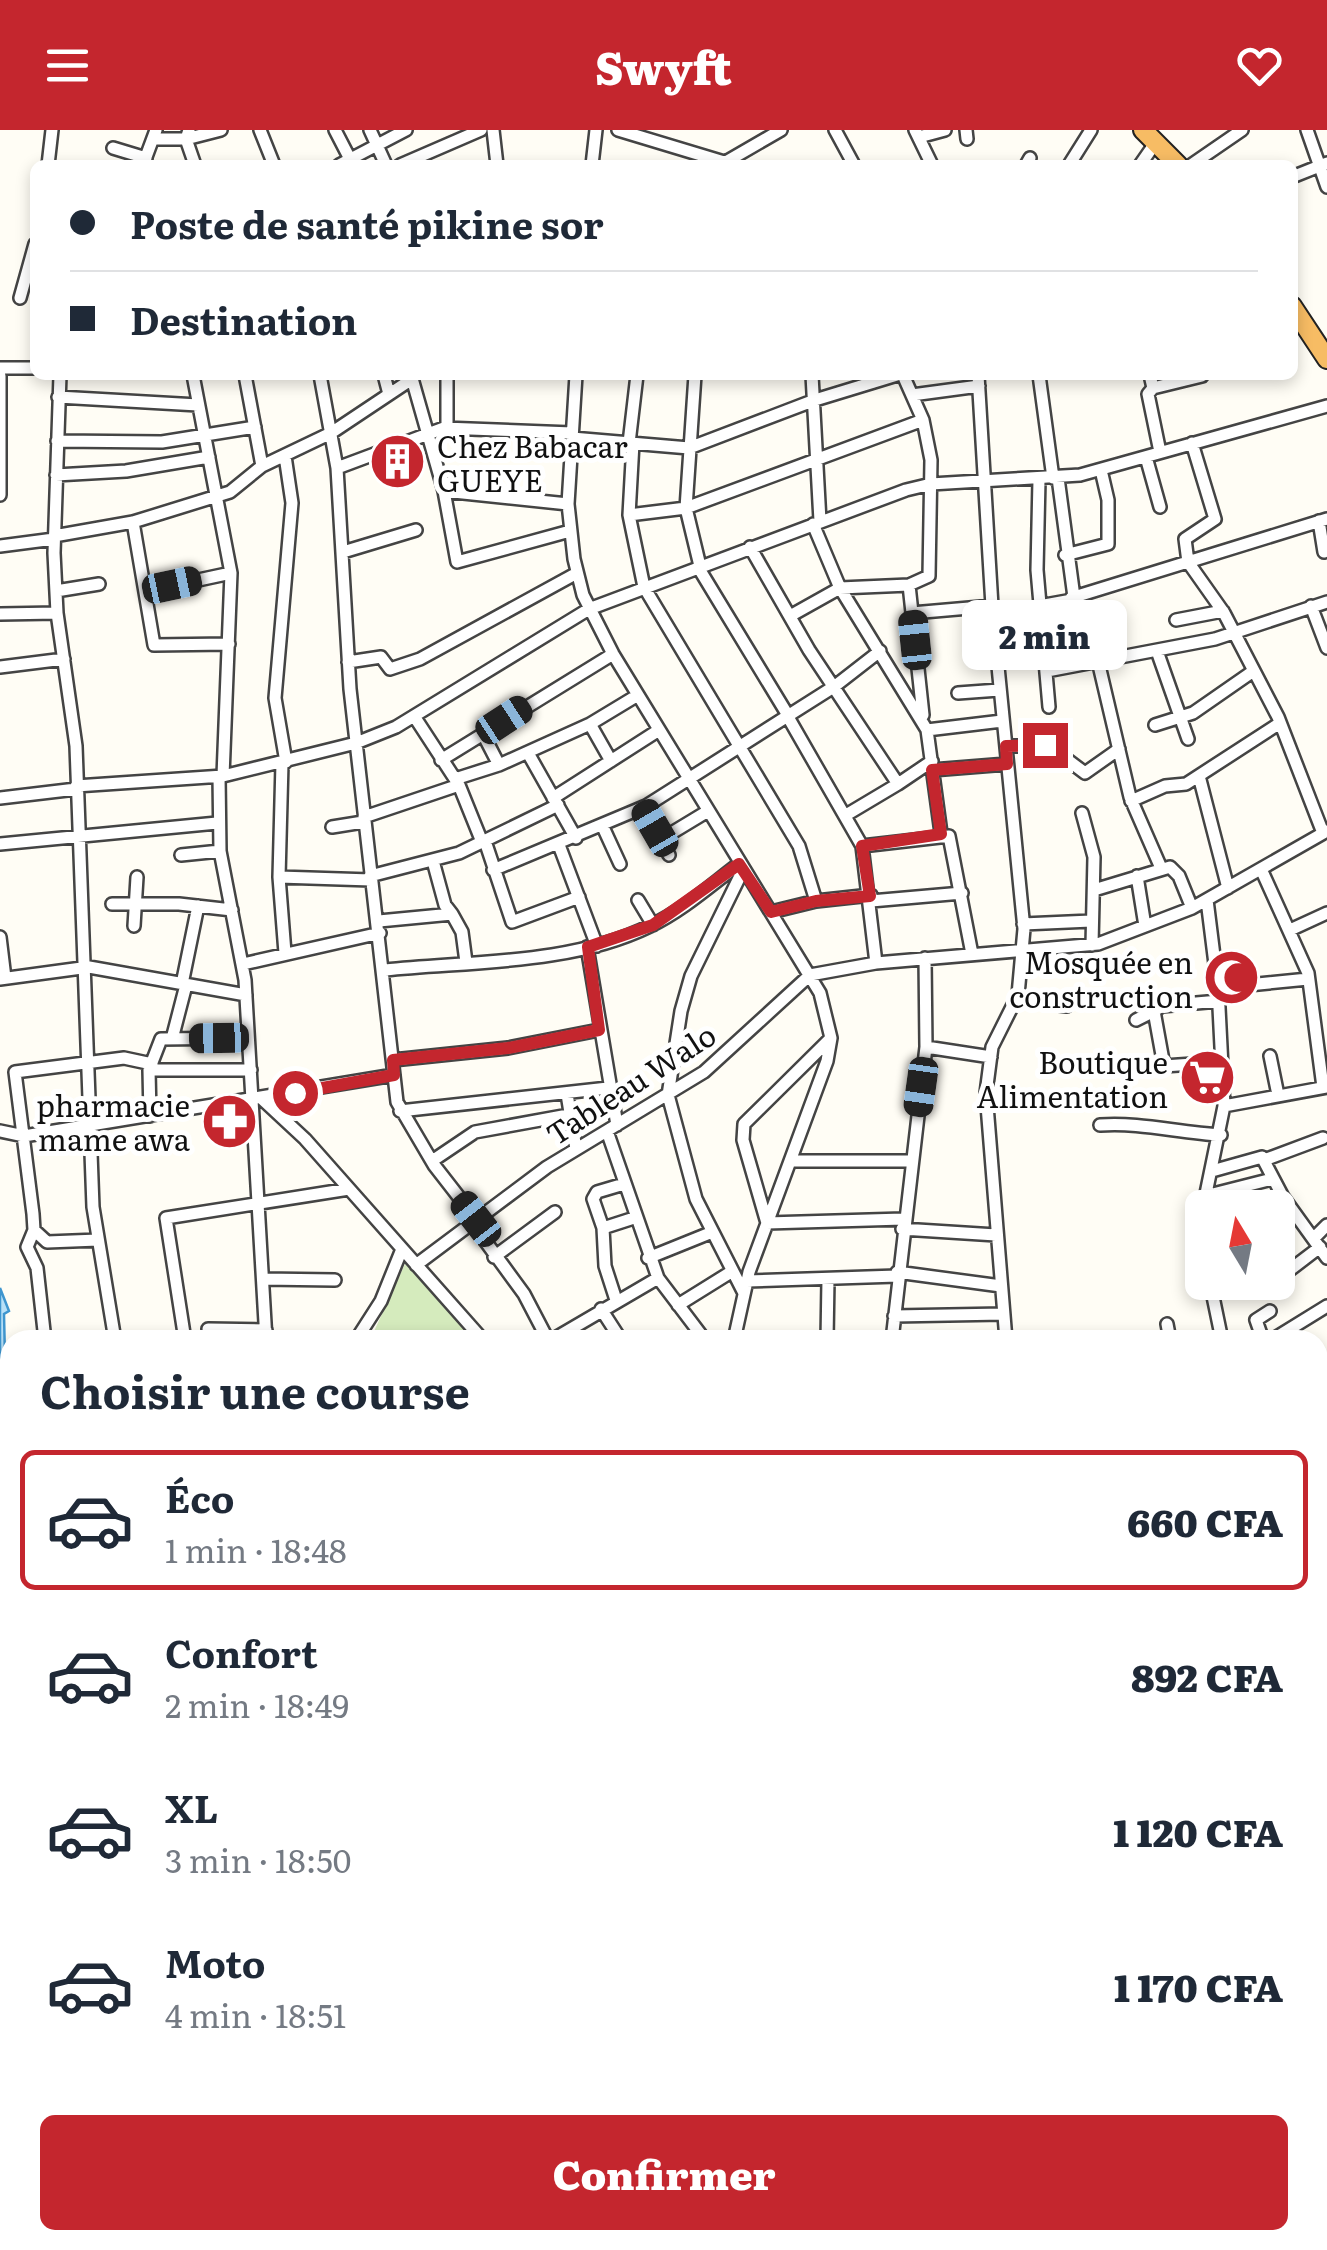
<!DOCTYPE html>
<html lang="fr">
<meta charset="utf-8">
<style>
body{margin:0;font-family:Literata,serif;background:#f2f2f3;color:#1f2937;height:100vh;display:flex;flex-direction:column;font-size:38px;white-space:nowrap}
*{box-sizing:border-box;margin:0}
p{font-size:32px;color:#747a83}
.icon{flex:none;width:55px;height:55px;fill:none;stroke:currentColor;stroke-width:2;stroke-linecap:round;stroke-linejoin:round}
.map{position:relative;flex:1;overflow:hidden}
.drawer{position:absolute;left:0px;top:1200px;width:1328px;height:920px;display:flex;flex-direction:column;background:#fff;border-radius:30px 30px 0 0;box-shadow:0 5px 15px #0003}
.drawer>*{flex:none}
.guide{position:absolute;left:30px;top:30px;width:1268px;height:220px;border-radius:15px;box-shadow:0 5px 15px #0003;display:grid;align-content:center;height:220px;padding:0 40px;background:#fff}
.needle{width:65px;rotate:350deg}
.fabs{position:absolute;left:1185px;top:1060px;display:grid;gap:20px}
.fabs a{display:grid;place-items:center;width:110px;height:110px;border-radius:15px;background:#fff;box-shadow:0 5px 15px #0003;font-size:50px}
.end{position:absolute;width:45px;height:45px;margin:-22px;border:12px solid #c4262e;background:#fff;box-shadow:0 0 0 5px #fff}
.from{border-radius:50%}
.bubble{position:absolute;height:70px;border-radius:15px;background:#fff;box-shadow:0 5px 15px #0003;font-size:32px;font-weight:800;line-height:70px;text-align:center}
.car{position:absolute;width:30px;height:60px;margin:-30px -15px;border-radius:12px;box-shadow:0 0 8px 2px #0007;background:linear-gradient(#222 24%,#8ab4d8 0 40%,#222 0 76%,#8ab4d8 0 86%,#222 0)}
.guide b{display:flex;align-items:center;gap:35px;height:95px;font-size:38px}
.guide b+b{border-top:2px solid #e0e1e3}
.guide i{width:25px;height:25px;background:#1f2937}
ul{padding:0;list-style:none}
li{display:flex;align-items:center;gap:30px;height:140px;margin:0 20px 15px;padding:0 20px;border:5px solid transparent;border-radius:15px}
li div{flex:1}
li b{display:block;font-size:38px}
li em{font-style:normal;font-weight:800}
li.selected{border-color:#c4262e}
li>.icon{width:90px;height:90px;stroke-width:1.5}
h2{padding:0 40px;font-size:45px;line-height:120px}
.primary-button{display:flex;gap:20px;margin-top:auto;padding:20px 40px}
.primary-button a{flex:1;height:115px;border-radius:15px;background:#c4262e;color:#fff;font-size:40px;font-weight:800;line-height:115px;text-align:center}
header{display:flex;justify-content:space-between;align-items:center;height:130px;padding:0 40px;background:#c4262e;color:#fff;font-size:45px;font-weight:800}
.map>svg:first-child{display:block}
.green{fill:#d5ebbd}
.cemetery{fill:#d9e3c4}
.water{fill:#b9e0f7;stroke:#3f96cf;stroke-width:2.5}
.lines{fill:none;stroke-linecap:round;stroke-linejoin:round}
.minor-casing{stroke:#444;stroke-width:16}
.trunk-casing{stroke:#222;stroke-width:22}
.minor{stroke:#fff;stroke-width:11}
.trunk{stroke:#f7bc64;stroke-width:18}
.route{stroke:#c4262e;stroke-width:12}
.labels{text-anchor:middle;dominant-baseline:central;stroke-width:10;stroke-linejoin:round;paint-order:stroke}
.poi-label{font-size:30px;fill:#111;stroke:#fff;text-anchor:end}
.street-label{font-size:30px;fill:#111;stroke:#fff}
</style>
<header><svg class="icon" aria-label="menu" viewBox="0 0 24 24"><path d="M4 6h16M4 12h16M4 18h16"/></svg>Swyft<svg class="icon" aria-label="heart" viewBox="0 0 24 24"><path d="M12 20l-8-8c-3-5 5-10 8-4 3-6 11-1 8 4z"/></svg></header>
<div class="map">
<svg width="1327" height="2120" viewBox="0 0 1327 2120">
<rect width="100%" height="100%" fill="#fffdf5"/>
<!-- green -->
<path class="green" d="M405,1134l70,76h-105z
M364,2110h515v10h-512z"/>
<!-- cemetery -->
<path class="cemetery" d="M1152,2110h81v10h-82z"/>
<!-- water -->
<path class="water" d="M0,1158l9,23 -5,3 4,177 -8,7z
M3,1457l7,4v649h76l-6,10h-80z"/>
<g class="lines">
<defs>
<path id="minor" d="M189,0l-3,9 9,26
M260,0l14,35
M335,0l15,29
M370,0l16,35
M493,0l4,35
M618,0l116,35
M835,0l19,35
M915,0l17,35
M966,0l1,9
M1307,0l20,57
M919,7l26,-7
M154,9h32l35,-9
M113,18l33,10
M724,33l57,-33
M48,35l4,-35
M143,35l13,-35
M339,35l67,-35
M400,35l81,-35
M592,35l4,-35
M1026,35l4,-7
M1069,35l22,-35
M1140,35l16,-23
M1191,35l51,-35
M1292,47l35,-14
M20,168l15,-54
M0,238h35
M60,245l-6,178 3,60 19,133 17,461 22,133
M193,245l38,198 -8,203
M245,245l17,91
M320,245l17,93 13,221 47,413 37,63 42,54
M384,245l5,19
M411,245l33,116 13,71 113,-31
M576,245l-8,129 6,55 9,36 30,59 207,339 11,45 -4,23 -78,211 -15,68
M695,245l-9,133 14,58
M812,245l8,146
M978,245l14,231 32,323 -6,66 -26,52 -6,46 20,247
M1039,245l14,103
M1150,245l3,13 -5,6 12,58
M0,246v119
M1153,258l49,-12
M912,265l67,-9
M58,267l140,8
M447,298v-53
M572,308l117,10 126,-48 82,-25
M57,311l105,1 93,-15
M629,313l8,-68
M633,313l-4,72 15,72 155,259 17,55
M1192,313l23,76 -30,20 3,23 36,51 54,104 45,116
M285,326l7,47 -17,195 11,64
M1146,327l14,50
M337,338l107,-40 128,5
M56,345l70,-4 83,-14
M1058,348l25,186
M1039,350l-2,90 12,137
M444,361l124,13
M629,385l57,-7 237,-88
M1319,391l5,31
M133,392l21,123 75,-1
M813,394l27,64 87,142 75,-9
M54,406l79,-14 97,-30 32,-26 69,-33 81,-54
M0,416l54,-7
M750,417l59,103 89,134 34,-23
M343,422l73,-22
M1065,425l43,-11v-44l-7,-30
M698,437l91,150
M909,455l14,130
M56,461l43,-7
M147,461l84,-18
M1071,468l256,-79
M1039,476l33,-6
M1311,476l16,42
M912,483l80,-7
M0,484l57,-1
M790,486l50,-28 69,-3 20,-9 2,-116 -8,-40 -20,-45
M1176,490l47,-9
M1157,521l31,88
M1098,531l32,136 31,71
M348,532l33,-5 9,12 30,-10 157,-86
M0,537l64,-8
M1047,541l168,-32 112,-37
M958,563l41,-3
M414,586l45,69 23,57
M788,587l74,129 87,-10 23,118
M590,594l21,37
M1155,595l38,-12 59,-41
M927,600l14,103
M483,604l16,31 91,-41 48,-29
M1006,616h43l36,27 34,-24
M528,623l48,85
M441,630l172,-106
M282,633l-3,114 6,76
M932,640l75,-6
M219,646l1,75 25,129 21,360
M1199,646l29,112
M455,649l44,-14
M76,656l147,-10 133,-33 40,-16 193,-118 317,-119 25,-6 149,-9 247,-69
M0,668l76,-9
M553,668l106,-68
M1131,671l34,-15 21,-2 94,-61
M643,677l26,48
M1082,683l12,44 -2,88
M846,685l52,-31
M364,687l95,-32
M332,697l31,-5
M603,697l17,37
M660,710l48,-29
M485,711l27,81 67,-25
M0,714l217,-21
M559,715l38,101
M862,716l14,117
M181,725l39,-4
M1261,739l47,104 15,114
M493,740l153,-64 189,-120 45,-35
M743,740l-52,106 -10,35 -13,84 28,104 48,94
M370,746l89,-23 99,-48
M1137,746l8,50
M279,747l92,3
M1094,760l76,-23 9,9 13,32
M638,770l15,25
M871,771l91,-8
M112,774h67l53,6
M771,782l45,-11 55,-6
M452,784l10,18 4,30
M379,791l73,-7 -7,-9 -12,-44
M1023,794l68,-3
M134,796l3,-49
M1290,800l37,-17
M0,807l5,41
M587,817l30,178
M243,834l137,-31
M385,840c86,-9 185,-5 265,-44 32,-15 61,-41 89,-62
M0,849l89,-12 157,28
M182,854l16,-78
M1218,858l90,-9
M1017,870l50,6
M1219,871l-57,5 -8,5 10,55 58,-4
M1136,890l18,-9
M831,908l-87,86 -1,16 24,83 136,-4
M172,909l14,-54
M926,917l65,10
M1270,926l8,39
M393,930l115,-12 91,-18
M149,940h102
M567,964l9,55
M262,969l43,40 178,201
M1224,976l103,-19
M400,981l208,-23
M150,986l-1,-46 12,-31 87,-1
M1100,995c41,-3 79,8 121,10
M0,1001l24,5 370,-61
M607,1001l51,147 47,62
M1264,1030l59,-22
M432,1031l43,-29 93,-17
M791,1031h120
M1212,1041l50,-14 21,40 44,61
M624,1054l-27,8 -4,7 10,29 31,-10
M1205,1066l67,-17
M1203,1078l21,-102 -6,-118 -11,-88
M1202,1083v24
M472,1093l52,71 24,46
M603,1098l2,38 11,34
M902,1099l94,6
M34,1100l13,12 51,-2
M1314,1108l13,-13
M494,1127l61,-45
M648,1128l62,-25
M416,1135l131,-98 157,-95 106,-97 66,-12 222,-19 94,-36 135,-77
M897,1142l104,14
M263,1149l72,1
M1278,1149l42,-32
M747,1151l150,-5
M1210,1152l12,58
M1264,1156l6,-4
M678,1175l53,-33
M601,1179l20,31
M894,1186l109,-2
M1167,1194l3,16
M208,1199l58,1
M45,1210l-8,-72 -10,-21 7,-17 -1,-16 -18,-142 109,-14 28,6
M185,1210l-19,-122 183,-29
M356,1210l25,-39 21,-52
M552,1210l106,-62
M827,1210l1,-61
M892,1210l34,-293 -1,-89
M1263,1210l-7,-20 14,-9
M1272,1210l55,-34
M1318,1270l9,-3
M1318,1472l9,-2
M1318,1729l9,-1
M1318,1870l9,77
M1318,2075l9,-56
M357,2110l4,10
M990,2110l4,10
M1252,2110v10
M1316,2110l11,4
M205,2114l54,-4
M286,2120l2,-10
M887,2120l1,-10"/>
<path id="trunk" d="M1143,0l35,35
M1292,176l35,53"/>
</defs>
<!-- minor casing -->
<use href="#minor" class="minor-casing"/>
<!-- trunk casing -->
<use href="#trunk" class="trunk-casing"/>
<!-- minor -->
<use href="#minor" class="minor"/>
<!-- trunk -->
<use href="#trunk" class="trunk"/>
</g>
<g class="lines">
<!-- route -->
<path class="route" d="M295,963l99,-18 -1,-15 115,-12 91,-18 -11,-83 65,-22 86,-61 32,48 45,-11 54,-5 -8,-50 79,-12 -9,-64 75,-6 -1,-18 39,-1"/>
</g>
<!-- icons -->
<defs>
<symbol id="building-disc" viewBox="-11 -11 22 22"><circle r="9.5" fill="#c4262e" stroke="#fff"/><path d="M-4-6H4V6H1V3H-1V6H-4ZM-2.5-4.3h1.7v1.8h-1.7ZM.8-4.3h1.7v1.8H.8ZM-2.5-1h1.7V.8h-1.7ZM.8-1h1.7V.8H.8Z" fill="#fff"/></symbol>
<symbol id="mosque-disc" viewBox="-11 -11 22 22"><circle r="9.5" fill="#c4262e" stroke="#fff"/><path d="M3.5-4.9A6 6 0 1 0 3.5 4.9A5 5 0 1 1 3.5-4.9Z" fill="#fff"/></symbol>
<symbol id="supermarket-disc" viewBox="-11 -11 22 22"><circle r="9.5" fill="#c4262e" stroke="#fff"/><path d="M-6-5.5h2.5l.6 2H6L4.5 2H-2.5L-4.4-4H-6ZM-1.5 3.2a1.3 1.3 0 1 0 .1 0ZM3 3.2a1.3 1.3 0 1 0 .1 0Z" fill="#fff"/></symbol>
<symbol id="pharmacy-disc" viewBox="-11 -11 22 22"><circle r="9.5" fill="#c4262e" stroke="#fff"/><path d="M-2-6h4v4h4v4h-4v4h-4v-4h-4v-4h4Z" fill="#fff"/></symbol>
</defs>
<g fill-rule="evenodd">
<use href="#building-disc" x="366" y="300" width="63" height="63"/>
<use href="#mosque-disc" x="1200" y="816" width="63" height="63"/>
<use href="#supermarket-disc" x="1176" y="916" width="63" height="63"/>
<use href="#pharmacy-disc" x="198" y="960" width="63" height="63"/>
</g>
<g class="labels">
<!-- poi labels -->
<g class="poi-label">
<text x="437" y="315" text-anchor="start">Chez Babacar<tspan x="437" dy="34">GUEYE</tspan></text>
<text x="1193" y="831">Mosquée en<tspan x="1193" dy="34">construction</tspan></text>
<text x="1168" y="931">Boutique<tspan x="1168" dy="34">Alimentation</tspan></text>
<text x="190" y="974">pharmacie<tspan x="190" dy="34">mame awa</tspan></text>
</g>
<!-- street labels -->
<g class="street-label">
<text transform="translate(630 953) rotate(-33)">Tableau Walo</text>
</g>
</g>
</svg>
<div class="fabs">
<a><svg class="needle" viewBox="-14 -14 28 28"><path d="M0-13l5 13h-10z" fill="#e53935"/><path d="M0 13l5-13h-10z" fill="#747a83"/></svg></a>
</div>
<i class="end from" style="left:295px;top:963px"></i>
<i class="end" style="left:1045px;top:615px"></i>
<div class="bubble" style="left:962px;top:470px;width:165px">2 min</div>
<i class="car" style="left:172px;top:455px;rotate:78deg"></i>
<i class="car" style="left:915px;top:510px;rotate:354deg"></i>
<i class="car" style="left:504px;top:590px;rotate:57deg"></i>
<i class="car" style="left:655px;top:698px;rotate:330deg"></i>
<i class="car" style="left:219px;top:908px;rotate:269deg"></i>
<i class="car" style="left:921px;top:957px;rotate:188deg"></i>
<i class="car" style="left:476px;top:1089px;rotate:322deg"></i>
<div class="guide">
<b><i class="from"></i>Poste de santé pikine sor</b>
<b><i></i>Destination</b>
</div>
<section class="drawer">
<h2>Choisir une course</h2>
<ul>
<li class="selected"><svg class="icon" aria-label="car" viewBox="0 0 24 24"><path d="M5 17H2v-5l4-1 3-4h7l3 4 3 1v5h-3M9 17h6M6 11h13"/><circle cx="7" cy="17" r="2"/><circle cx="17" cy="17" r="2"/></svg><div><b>Éco</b><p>1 min · 18:48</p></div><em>660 CFA</em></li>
<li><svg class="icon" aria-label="car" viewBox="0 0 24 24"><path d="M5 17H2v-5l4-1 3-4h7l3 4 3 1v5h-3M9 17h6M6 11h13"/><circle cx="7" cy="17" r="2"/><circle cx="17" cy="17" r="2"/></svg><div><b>Confort</b><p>2 min · 18:49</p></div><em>892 CFA</em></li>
<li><svg class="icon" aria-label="car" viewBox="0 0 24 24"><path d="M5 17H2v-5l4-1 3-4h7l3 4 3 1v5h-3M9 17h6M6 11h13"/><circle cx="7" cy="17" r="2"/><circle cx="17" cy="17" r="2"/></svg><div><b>XL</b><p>3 min · 18:50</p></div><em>1 120 CFA</em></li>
<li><svg class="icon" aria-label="car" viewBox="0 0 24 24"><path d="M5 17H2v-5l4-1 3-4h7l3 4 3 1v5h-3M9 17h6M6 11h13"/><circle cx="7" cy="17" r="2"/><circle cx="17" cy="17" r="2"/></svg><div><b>Moto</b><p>4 min · 18:51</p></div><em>1 170 CFA</em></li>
</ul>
<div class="primary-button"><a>Confirmer</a></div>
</section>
</div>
